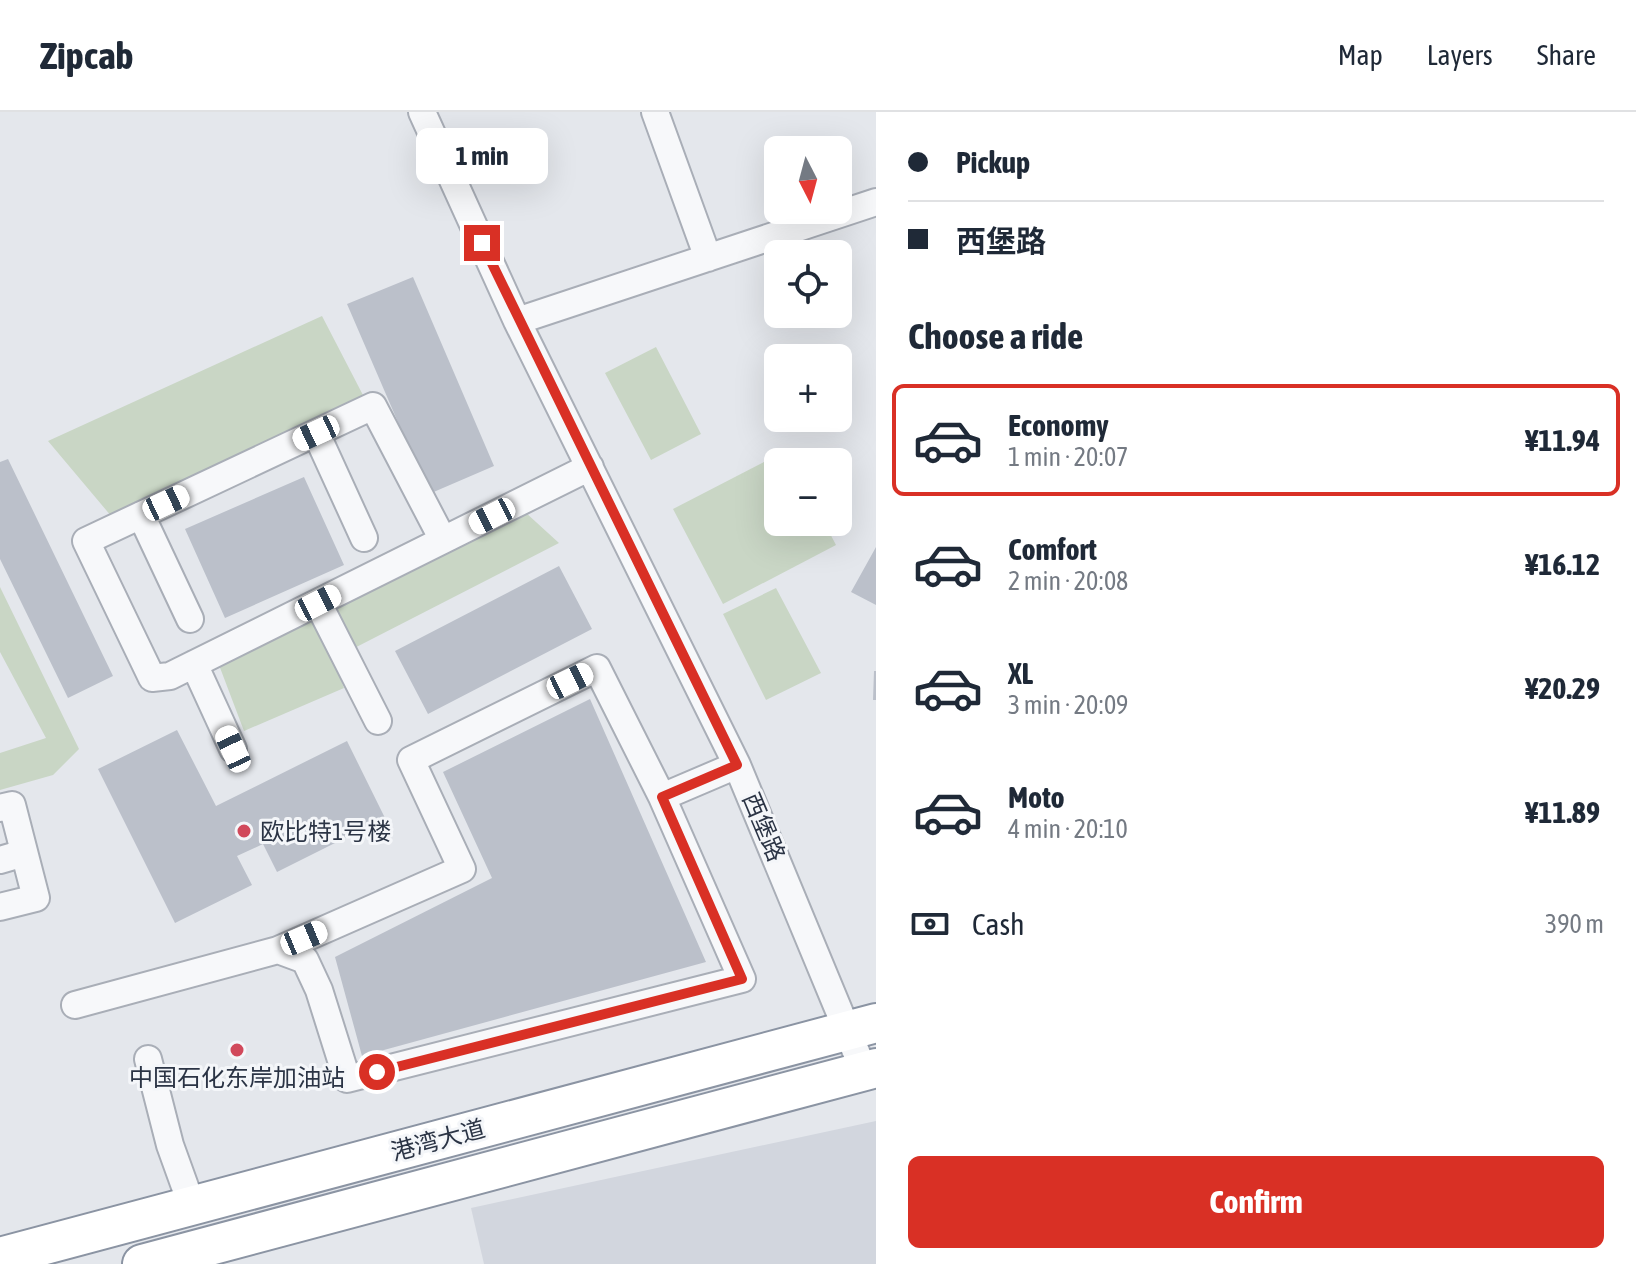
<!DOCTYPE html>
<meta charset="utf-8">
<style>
body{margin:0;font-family:"Asap Condensed","Noto Sans SC",sans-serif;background:#f2f2f3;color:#1f2937;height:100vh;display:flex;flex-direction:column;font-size:30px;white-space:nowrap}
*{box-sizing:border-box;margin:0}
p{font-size:26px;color:#747a83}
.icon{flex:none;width:44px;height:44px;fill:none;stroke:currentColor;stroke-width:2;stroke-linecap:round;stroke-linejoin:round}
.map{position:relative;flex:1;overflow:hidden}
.details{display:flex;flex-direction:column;background:#fff;width:760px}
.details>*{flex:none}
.top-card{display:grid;align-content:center;height:176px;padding:0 32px;background:#fff}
.needle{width:52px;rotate:174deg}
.buttons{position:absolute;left:764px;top:24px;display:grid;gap:16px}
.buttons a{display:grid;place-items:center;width:88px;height:88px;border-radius:12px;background:#fff;box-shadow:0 8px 32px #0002;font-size:40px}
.end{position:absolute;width:36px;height:36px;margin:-18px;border:10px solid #d93025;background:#fff;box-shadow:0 0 0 4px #fff}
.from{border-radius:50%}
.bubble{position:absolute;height:56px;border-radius:12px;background:#fff;box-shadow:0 8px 32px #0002;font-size:26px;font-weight:700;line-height:56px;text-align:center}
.car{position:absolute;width:24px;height:48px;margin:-24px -12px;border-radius:10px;box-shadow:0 0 6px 2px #0007;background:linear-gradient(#fff 24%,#345 0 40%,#fff 0 76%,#345 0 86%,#fff 0)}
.top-card b{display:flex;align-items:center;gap:28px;height:76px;font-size:30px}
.top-card b+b{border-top:2px solid #e0e1e3}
.top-card i{width:20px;height:20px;background:#1f2937}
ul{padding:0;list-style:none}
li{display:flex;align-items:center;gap:24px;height:112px;margin:0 16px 12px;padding:0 16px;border:4px solid transparent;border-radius:12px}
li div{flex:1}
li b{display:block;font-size:30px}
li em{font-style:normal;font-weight:700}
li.selected{border-color:#d93025}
li>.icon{width:72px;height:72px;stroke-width:1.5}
h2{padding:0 32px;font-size:36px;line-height:96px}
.pay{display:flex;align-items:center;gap:20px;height:88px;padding:0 32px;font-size:30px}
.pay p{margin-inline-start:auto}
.button{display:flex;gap:16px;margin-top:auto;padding:16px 32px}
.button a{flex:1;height:92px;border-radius:12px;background:#d93025;color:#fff;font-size:32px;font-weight:700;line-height:92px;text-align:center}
header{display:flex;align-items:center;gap:48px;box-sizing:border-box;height:112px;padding:0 40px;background:#fff;border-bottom:2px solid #e0e1e3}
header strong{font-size:38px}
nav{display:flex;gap:44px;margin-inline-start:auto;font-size:28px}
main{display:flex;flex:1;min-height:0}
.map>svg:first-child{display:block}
.built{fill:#d2d6de}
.green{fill:#c9d6c5}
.building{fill:#bbc0ca}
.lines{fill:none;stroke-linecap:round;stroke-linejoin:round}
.minor-casing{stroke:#a9aeb7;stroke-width:30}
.highway-casing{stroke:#8b94a3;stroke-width:42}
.minor{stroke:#f7f8fa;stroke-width:26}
.highway{stroke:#fff;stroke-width:38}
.route{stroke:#d93025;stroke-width:10}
.poi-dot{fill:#d1495b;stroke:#f4f6f9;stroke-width:3}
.labels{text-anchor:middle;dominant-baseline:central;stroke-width:6;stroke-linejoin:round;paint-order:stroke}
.street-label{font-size:24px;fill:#2b3445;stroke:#f4f6f9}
.poi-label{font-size:24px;fill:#2b3445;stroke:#f4f6f9;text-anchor:start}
</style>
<header>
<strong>Zipcab</strong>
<nav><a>Map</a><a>Layers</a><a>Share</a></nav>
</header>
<main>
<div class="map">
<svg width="876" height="1152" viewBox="0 0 876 1152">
<rect width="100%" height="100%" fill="#e4e7ec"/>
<!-- built -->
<path class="built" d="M876,1009v143h-392l-13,-56z"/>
<!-- green -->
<path class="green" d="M322,204l43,83 -248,124 -69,-82z
M656,235l45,87 -50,26 -46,-87z
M787,338l6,12h-15v60h46l12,23 -113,59 -50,-95z
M525,400l34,31 -226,116 11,29 -100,43 -25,-66z
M0,475l79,162 -26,26 -53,15v-37l46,-15 -46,-86z
M776,476l45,85 -55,27 -43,-86z"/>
<!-- building -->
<path class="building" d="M413,165l81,189 -65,28 -82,-190z
M8,347l105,217 -45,22 -68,-139v-97z
M304,365l40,88 -119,53 -40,-89z
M876,435v58l-25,-13z
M559,454l33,63 -164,85 -33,-63z
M874,559h2v29h-3z
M590,587l116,263 -344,94 -27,-99 157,-79 -49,-106z
M177,618l39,76 131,-65 38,77 -108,54 -14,-28 -26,12 15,29 -77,38 -77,-154z"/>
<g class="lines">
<defs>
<path id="minor" d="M422,0l95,209 220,444 127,306
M655,0l53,146
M517,209l359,-119
M316,321l48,105
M141,403l49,104
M443,428l-70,-134 -287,135 66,137 18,-2 420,-209
M318,491l60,118
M194,552l39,85
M0,696l12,-3 24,93 -36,9
M0,748l24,-7
M278,838l184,-81 -51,-109 186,-92 65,129
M75,893l203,-55 27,10 14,30 28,89 395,-100 -80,-182 75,-32
M148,947l22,86 22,61"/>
<path id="highway" d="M0,1145l876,-234
M142,1152l734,-196"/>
</defs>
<!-- minor casing -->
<use href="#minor" class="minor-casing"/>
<!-- highway casing -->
<use href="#highway" class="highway-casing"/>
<!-- minor -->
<use href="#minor" class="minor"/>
<!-- highway -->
<use href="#highway" class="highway"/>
</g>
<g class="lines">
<!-- route -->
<path class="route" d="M377,960l365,-93 -80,-182 75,-32 -255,-522"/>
</g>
<!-- markers -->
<g class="poi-dot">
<circle cx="244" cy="719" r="8"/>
<circle cx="237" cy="938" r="8"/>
</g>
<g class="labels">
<!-- street labels -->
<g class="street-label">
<text transform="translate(764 715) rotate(67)">西堡路</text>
<text transform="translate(438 1028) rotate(-15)">港湾大道</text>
</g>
<!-- poi labels -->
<g class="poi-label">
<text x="260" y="719">欧比特1号楼</text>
<text x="237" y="965" text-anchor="middle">中国石化东岸加油站</text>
</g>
</g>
</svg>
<div class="buttons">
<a><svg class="needle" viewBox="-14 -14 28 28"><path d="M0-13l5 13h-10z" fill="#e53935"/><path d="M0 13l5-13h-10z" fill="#747a83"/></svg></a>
<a><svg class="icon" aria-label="locate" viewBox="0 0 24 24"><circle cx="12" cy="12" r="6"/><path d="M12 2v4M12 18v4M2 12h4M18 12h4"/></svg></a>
<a>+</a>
<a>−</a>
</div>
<i class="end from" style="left:377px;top:960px"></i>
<i class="end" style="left:482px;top:131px"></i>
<div class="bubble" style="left:416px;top:16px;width:132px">1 min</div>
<i class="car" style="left:316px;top:321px;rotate:245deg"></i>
<i class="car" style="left:166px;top:391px;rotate:65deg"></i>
<i class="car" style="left:492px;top:404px;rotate:243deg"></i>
<i class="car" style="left:318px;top:491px;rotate:63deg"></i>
<i class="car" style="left:570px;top:569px;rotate:64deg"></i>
<i class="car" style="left:233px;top:637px;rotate:335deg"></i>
<i class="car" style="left:304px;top:826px;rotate:67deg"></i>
</div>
<section class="details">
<div class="top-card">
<b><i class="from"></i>Pickup</b>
<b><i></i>西堡路</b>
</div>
<h2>Choose a ride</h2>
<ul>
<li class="selected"><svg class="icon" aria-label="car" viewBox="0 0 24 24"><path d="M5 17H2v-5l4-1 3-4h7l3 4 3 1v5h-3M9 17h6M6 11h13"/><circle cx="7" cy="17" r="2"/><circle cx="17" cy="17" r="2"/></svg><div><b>Economy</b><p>1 min · 20:07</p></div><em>¥11.94</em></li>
<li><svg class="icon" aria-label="car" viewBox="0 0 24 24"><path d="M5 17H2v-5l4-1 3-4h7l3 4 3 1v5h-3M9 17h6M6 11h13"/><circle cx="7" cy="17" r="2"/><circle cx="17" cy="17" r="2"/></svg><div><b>Comfort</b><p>2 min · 20:08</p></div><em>¥16.12</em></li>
<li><svg class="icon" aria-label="car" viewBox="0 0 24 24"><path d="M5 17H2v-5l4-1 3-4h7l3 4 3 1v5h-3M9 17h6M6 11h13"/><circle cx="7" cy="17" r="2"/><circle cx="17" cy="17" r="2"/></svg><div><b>XL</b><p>3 min · 20:09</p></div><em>¥20.29</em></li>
<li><svg class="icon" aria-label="car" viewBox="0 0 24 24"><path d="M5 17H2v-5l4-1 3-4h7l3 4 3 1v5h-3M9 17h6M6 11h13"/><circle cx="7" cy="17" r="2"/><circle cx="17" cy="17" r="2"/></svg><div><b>Moto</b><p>4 min · 20:10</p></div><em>¥11.89</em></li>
</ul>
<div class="pay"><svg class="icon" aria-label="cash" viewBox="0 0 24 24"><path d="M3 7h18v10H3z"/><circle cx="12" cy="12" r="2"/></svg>Cash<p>390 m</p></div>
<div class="button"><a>Confirm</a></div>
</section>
</main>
